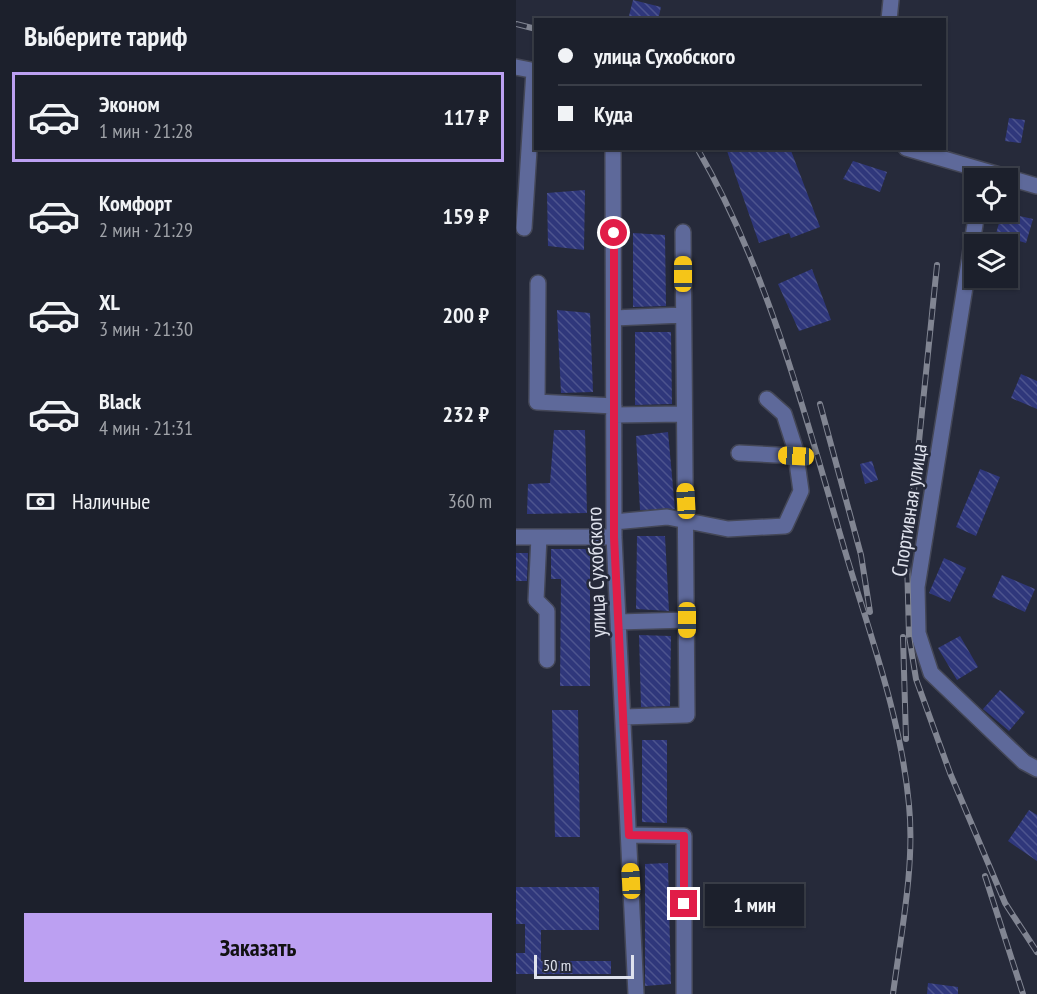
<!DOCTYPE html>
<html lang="ru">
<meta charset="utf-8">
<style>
body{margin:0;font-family:"PT Sans Narrow",sans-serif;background:#252834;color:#f1f3f6;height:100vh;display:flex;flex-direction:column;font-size:22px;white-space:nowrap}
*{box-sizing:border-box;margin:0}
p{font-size:20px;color:#a0a3a9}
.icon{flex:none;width:33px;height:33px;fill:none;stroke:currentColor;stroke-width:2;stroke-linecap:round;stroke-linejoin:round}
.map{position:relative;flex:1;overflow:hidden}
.side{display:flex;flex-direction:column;background:#1c202c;width:516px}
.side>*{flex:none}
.hud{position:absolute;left:18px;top:18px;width:412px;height:132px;border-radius:0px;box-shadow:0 2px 4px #0004,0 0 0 2px #3a3e48;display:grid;align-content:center;height:132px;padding:0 24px;background:#1c202c}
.fabs{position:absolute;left:448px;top:168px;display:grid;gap:12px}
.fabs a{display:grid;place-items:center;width:54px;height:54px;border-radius:0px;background:#1c202c;box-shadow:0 2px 4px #0004,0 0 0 2px #3a3e48;font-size:30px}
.scale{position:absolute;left:18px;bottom:15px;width:100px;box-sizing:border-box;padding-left:6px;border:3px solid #dfe2ed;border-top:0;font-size:16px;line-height:21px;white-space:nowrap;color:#dfe2ed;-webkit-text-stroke:4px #262a3a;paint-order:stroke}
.end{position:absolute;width:27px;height:27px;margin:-14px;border:8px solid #e11d48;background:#fff;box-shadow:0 0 0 3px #fff}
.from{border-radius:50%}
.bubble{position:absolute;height:42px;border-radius:0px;background:#1c202c;box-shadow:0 2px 4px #0004,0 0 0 2px #3a3e48;font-size:20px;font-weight:700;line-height:42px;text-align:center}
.car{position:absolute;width:18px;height:36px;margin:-18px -9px;border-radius:8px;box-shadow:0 0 4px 2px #0007;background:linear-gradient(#f5c518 24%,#345 0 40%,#f5c518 0 76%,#345 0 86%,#f5c518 0)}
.hud b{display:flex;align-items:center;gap:21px;height:57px;font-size:22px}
.hud b+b{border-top:2px solid #3a3e48}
.hud i{width:15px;height:15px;background:#f1f3f6}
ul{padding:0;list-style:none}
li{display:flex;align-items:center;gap:18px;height:90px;margin:0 12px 9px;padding:0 12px;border:3px solid transparent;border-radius:0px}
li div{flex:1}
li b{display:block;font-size:22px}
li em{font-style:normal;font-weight:700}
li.current{border-color:#bca0f2}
li>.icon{width:54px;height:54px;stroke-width:1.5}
h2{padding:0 24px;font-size:27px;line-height:72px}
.pay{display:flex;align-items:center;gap:15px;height:66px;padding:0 24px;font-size:22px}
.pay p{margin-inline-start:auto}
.action{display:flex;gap:12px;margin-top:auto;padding:12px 24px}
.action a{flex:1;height:69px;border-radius:0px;background:#bca0f2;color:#111;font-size:24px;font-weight:700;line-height:69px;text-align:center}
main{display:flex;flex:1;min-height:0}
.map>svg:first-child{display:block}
.building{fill:url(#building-back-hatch)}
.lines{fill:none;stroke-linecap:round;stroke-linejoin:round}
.minor-casing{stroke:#444757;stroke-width:18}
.minor{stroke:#5e699a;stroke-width:15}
.rail-casing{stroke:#818592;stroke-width:6}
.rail{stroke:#262a3a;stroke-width:4;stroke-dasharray:11;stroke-linecap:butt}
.route{stroke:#e11d48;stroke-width:8}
.labels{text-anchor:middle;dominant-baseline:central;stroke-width:5;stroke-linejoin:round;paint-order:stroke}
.street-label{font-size:21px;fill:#dfe2ed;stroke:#262a3a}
</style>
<main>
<section class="side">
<h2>Выберите тариф</h2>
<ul>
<li class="current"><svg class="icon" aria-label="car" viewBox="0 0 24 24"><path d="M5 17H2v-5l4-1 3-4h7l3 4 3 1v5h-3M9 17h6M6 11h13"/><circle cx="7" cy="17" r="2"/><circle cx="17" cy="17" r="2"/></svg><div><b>Эконом</b><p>1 мин · 21:28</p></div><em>117 ₽</em></li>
<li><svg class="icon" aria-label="car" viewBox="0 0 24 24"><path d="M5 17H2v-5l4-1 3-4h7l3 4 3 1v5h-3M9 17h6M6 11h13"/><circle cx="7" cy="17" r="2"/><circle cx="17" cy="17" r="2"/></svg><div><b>Комфорт</b><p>2 мин · 21:29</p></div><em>159 ₽</em></li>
<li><svg class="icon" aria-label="car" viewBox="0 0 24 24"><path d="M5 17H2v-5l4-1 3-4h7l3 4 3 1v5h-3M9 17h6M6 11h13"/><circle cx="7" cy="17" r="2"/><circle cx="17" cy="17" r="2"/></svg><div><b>XL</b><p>3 мин · 21:30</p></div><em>200 ₽</em></li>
<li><svg class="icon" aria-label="car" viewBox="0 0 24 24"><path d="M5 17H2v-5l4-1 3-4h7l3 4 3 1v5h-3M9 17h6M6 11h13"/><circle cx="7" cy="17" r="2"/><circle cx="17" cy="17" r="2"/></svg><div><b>Black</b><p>4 мин · 21:31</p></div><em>232 ₽</em></li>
</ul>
<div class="pay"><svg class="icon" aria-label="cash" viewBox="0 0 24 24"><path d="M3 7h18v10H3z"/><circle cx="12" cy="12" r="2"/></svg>Наличные<p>360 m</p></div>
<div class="action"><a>Заказать</a></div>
</section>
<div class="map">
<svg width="521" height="994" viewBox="0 0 521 994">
<defs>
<pattern id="building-back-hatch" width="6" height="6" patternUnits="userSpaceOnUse" patternTransform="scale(1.5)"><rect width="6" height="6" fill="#2f377b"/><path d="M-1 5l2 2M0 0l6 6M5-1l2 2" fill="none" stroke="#4d548e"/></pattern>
</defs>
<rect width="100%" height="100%" fill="#262a3a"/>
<!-- building -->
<path class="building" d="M117,0l28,7 -3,13h-30z
M493,118l16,2 -4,23 -16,-2z
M210,148h64l30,79 -29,11 -2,-5 -30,10z
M337,161l34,11 -7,20 -37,-13z
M69,190l-1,60 -36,-4 -1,-53z
M486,212l31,7 -7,24 -30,-9z
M117,233l32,2 1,71 -33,1z
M296,269l19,51 -32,11 -21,-47z
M41,310l33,3 3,79 -32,1z
M119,332h36l1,72 -37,1z
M505,374l16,7v28l-26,-11z
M38,430h31l2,83 -60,1 1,-30 22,-1z
M152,432l7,77 -35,1 -4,-74z
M356,461l6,19 -13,4 -5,-20z
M464,469l20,8 -24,59 -20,-9z
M121,536h28l4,75 -33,-2z
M35,549h39v137h-30l1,-107h-10z
M0,553h12l-1,28h-11z
M428,558l22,10 -16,34 -21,-9z
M486,575l33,14 -10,23 -33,-15z
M123,635l32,1 -1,70 -29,1z
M444,636l18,31 -21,13 -19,-32z
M484,690l25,22 -16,19 -26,-22z
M36,710h26l2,127h-25z
M126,740h25v83l-25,-1z
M513,810l8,5v46l-29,-20z
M152,863l3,121 -26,2v-122z
M0,887h83v43h-58v31h70v13h-95v-21h9v-29h-9z
M412,983l30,4v7h-31z"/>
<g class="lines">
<defs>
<path id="minor" d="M373,20l2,-20
M0,67l20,4
M97,148l1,389 22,457
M390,148l131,38
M461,212l-60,375 1,46 13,40 93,89 13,7
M8,228l10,-157
M22,283l-1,119 77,4
M98,318l69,-3
M98,415l69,-1
M223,453l57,3
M98,522l53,-5 61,12 57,-3 16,-35 -6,-43 -11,-34 -17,-15
M0,537h98
M23,537l-3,63 11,11v49
M102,622l69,-2
M107,717l64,-2c0,-161 -4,-322 -4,-483
M113,835l55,1v158"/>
</defs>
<!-- minor casing -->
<use href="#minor" class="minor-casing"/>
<!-- minor -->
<use href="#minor" class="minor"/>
<defs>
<path id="rail" d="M0,24l20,5
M181,148c72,124 108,267 148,403 25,84 56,167 64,254 6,61 -8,128 -16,189
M421,265l-30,294 2,77 7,43 34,94 55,130 32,49
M304,404l41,151 9,57
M387,637l3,102
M469,876l38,118"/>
</defs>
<!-- rail casing -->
<use href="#rail" class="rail-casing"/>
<!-- rail -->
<use href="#rail" class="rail"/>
</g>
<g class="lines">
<!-- route -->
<path class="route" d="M98,233v304l15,298 55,1v68"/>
</g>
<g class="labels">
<!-- street labels -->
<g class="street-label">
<text transform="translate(393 510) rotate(-81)">Спортивная улица</text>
<text transform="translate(80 572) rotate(-92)">улица Сухобского</text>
</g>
</g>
</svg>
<div class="fabs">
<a><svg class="icon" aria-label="locate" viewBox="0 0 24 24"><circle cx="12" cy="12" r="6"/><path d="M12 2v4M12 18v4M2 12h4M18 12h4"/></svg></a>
<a><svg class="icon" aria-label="layers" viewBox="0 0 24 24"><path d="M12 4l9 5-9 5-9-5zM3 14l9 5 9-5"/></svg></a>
</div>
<div class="scale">50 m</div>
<i class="end from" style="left:98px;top:233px"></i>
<i class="end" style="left:168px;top:904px"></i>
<div class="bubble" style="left:189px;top:884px;width:99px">1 мин</div>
<i class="car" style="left:167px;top:274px;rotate:0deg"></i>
<i class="car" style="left:280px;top:456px;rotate:273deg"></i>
<i class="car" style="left:170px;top:501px;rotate:357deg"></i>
<i class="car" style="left:171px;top:620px;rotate:180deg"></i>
<i class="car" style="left:115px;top:881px;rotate:357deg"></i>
<div class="hud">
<b><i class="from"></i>улица Сухобского</b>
<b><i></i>Куда</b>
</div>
</div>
</main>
